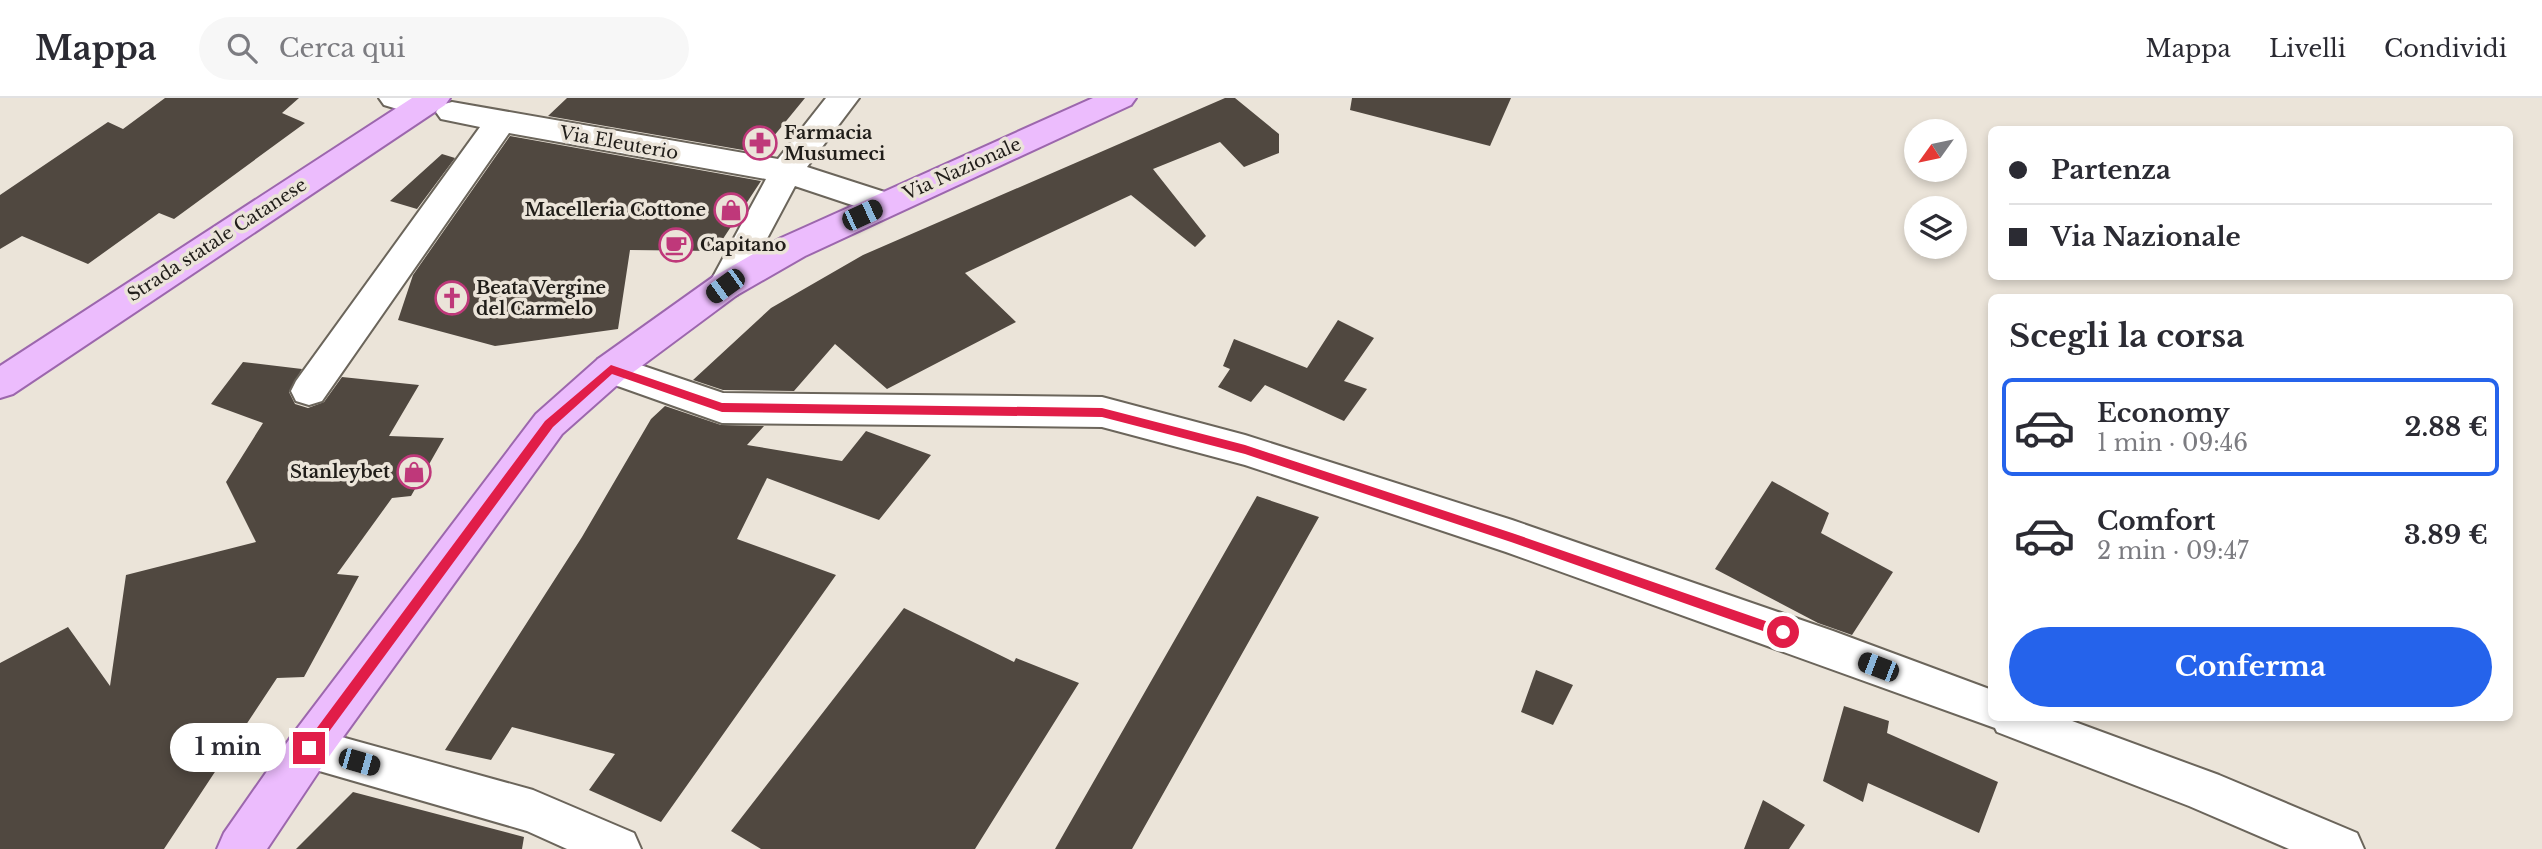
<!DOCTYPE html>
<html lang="it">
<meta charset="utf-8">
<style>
body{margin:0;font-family:"Libre Baskerville",serif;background:#f7f7f7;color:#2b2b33;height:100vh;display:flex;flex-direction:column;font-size:26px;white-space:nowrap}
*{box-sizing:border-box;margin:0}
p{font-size:23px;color:#7c7c81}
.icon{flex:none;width:38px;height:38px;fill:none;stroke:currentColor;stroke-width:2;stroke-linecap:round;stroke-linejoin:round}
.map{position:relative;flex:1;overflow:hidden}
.panel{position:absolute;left:1988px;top:196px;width:525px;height:427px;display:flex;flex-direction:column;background:#fff;border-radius:10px;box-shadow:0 4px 10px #0003}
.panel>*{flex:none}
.guide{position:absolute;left:1988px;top:28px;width:525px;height:154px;border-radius:10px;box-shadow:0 4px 10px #0003;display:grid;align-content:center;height:154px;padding:0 21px;background:#fff}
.needle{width:46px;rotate:237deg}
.buttons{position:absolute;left:1904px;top:21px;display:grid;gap:14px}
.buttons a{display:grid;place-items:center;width:63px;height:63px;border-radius:50%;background:#fff;box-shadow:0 4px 10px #0003;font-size:35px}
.end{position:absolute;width:32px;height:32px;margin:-16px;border:9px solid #e11d48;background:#fff;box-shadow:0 0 0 4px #fff}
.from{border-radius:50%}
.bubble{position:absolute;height:49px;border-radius:24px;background:#fff;box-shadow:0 4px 10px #0003;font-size:23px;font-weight:700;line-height:49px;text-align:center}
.car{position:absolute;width:21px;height:42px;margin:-21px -10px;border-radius:9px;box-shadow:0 0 5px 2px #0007;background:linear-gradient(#222 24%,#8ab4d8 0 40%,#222 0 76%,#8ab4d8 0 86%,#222 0)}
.guide b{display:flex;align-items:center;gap:24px;height:66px;font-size:26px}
.guide b+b{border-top:2px solid #e1e1e2}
.guide i{width:18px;height:18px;background:#2b2b33}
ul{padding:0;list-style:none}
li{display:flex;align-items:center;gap:21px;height:98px;margin:0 14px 10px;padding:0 7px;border:4px solid transparent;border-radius:10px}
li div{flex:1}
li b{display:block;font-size:26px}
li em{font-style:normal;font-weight:700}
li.on{border-color:#2563eb}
li>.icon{width:63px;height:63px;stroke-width:1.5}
h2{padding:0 21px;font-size:32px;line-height:84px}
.cta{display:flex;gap:14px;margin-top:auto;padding:14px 21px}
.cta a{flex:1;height:80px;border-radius:42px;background:#2563eb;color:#fff;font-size:28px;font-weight:700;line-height:80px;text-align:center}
header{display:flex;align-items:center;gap:42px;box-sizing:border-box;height:98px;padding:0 35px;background:#fff;border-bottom:2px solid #e1e1e2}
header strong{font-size:33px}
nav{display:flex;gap:38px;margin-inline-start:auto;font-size:24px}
.search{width:490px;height:63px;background:#f7f7f7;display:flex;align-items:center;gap:18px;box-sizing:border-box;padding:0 24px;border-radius:38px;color:#7c7c81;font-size:26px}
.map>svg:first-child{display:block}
.building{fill:#504840}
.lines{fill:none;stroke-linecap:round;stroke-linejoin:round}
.minor-casing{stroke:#6b655b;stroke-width:4}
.major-casing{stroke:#9c67ad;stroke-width:4}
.minor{fill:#fff;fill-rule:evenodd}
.major{fill:#ecbcfd;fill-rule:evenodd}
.route{fill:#e11d48}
.labels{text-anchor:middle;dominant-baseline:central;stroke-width:7;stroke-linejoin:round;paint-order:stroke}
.poi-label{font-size:18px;font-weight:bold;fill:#201d19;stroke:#ebe4d9;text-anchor:start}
.street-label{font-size:18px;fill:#201d19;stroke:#ebe4d9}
</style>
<header>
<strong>Mappa</strong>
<div class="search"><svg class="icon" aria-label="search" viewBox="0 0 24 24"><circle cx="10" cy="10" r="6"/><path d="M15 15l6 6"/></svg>Cerca qui</div>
<nav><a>Mappa</a><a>Livelli</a><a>Condividi</a></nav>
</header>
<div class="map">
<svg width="2542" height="751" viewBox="0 0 2542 751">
<rect width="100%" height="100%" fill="#ebe4d9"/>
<!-- building -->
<path class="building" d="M165,0h134l-17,15 23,10 -131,96 -15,-6 -71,51 -66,-28 -22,13v-54l108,-73 15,7z
M567,0h238l-45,55 -212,-37z
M1225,0h10l44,36v19l-35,14 -24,-25 -67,27 53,67 -11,11 -64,-52 -166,78 51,49 -129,67 -52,-45 -41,47 -71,-1 -30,-10 78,-72 92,-53z
M1352,0h159l-21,48 -140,-36z
M510,38l251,45 -46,70 -85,-1 -12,79 -123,17 -97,-26 15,-45z
M442,56l13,4 -38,51 -27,-8z
M1338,222l36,18 -30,43 23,8 -23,32 -79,-36 -14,17 -33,-15 12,-18 -7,-3 11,-27 73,29z
M243,264l59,7 -13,23 6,12 13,4 16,-6 18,-25 77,8 -30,51 55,2 -33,58 -19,2 -55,76 22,2 -55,101 -27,1 -113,171h-164v-186l68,-36 42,59 16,-111 130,-33 -30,-60 37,-59 -52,-19z
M665,308l56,19 43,1 -17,19 95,16 24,-30 65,24 -52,65 -112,-42 -30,61 99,36 -175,247 -72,-32 26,-36 -103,-27 -21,33 -46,-10 137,-213 69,-118z
M1772,383l57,32 -8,20 72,39 -41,63 -34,-12 -103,-54z
M1257,398l62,21 -187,332h-77z
M904,510l110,54 2,-4 63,25 -104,166h-214l-30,-18z
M1536,572l37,15 -20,40 -32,-13z
M1844,608l45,15 -2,12 111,49 -19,51 -111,-50 -5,19 -40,-21z
M353,694l171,45 -2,12h-226z
M1763,702l42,25 -16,24h-45z"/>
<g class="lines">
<defs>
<path id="minor" d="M379,0h39l2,3 -5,7 -11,3 -20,-6z
M826,0h33l-52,69 90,29 5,8 -5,8 -12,4 -90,-30 -58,109 -12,4 -12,-4 -5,-9 58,-107 -257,-46 -187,268 -13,4 -13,-4 -5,-10 5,-10 184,-254 -39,-8 -5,-7 5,-7 11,-3 326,57z
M611,257l112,38 379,4 143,38 267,85 321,111 159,59v28h72l155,57 138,58 7,16h-75l-100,-43 -192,-74 -2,-4 -489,-176 -261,-87 -143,-38 -380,-4 -124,-44 -5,-10 5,-10z
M309,630l224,62 101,43 7,16h-74l-40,-18 -218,-63 -16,-6 -6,-14 6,-14z"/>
<path id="major" d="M412,0h38l-5,7 -432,289 -13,4v-32z
M1093,0h43l-5,7 -326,151 -68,39 -113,84 -62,55 -237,328 -58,87h-50l7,-16 69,-99 243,-320 62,-55 115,-82 68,-39z"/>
</defs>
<!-- minor casing -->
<use href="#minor" class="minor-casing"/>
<!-- major casing -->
<use href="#major" class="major-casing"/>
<!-- minor -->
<use href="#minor" class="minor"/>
<!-- major -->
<use href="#major" class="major"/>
</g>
<!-- route -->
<path class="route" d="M611,267l111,38 380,5 143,37 267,88 271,94 7,5 -7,6 -272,-96 -266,-88 -143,-37 -380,-5 -110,-38 -59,53 -239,325h-9v-8l240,-323z"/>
<!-- icons -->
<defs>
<symbol id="pharmacy-ring" viewBox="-11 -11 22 22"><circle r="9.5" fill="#ebe4d9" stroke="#bf387a" stroke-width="1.5"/><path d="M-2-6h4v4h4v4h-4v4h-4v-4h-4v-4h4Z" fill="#bf387a"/></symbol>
<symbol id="shop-ring" viewBox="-11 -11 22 22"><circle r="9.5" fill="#ebe4d9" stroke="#bf387a" stroke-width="1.5"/><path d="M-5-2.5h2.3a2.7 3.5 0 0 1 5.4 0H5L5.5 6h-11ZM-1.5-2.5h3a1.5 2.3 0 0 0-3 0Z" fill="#bf387a"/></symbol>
<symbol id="cafe-ring" viewBox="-11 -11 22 22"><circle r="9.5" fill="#ebe4d9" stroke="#bf387a" stroke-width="1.5"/><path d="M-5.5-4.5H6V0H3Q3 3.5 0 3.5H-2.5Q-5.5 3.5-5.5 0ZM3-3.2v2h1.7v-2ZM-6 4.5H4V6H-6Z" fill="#bf387a"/></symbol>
<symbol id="church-ring" viewBox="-11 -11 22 22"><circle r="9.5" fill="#ebe4d9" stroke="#bf387a" stroke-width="1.5"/><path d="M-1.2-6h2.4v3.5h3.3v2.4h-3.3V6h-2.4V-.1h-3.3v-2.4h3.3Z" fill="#bf387a"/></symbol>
</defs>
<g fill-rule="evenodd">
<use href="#pharmacy-ring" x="741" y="26" width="38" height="38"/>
<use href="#shop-ring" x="712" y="93" width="38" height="38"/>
<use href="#cafe-ring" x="657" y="128" width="38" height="38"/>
<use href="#church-ring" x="433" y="181" width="38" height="38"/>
<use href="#shop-ring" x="395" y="355" width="38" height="38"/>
</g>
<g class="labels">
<!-- poi labels -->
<g class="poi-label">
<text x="784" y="35">Farmacia<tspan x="784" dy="21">Musumeci</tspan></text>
<text x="706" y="112" text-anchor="end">Macelleria Cottone</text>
<text x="700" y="147">Capitano</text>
<text x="476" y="190">Beata Vergine<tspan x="476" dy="21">del Carmelo</tspan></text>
<text x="390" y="374" text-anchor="end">Stanleybet</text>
</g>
<!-- street labels -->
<g class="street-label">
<text transform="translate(619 45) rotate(10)">Via Eleuterio</text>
<text transform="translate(962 71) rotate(-24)">Via Nazionale</text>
<text transform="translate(217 142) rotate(-33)">Strada statale Catanese</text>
</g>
</g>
</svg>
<div class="buttons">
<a><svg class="needle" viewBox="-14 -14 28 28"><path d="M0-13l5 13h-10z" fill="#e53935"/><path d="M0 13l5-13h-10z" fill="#7c7c81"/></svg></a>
<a><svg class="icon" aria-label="layers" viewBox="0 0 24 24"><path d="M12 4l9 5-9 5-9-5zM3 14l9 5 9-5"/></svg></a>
</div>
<i class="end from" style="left:1783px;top:534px"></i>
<i class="end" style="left:309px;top:650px"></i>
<div class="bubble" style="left:170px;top:625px;width:116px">1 min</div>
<i class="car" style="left:862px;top:117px;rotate:65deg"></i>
<i class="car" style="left:725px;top:188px;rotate:234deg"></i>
<i class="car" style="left:1878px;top:569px;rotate:291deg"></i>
<i class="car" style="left:359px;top:664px;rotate:106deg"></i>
<div class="guide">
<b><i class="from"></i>Partenza</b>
<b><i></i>Via Nazionale</b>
</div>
<section class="panel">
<h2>Scegli la corsa</h2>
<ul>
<li class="on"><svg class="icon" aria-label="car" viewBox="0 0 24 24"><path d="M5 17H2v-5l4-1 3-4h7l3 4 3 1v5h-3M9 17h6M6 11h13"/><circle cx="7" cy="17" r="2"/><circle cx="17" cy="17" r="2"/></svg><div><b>Economy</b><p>1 min · 09:46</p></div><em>2.88 €</em></li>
<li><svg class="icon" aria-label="car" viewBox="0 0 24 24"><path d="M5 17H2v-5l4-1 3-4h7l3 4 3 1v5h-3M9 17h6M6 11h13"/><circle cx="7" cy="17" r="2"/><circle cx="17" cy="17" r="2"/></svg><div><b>Comfort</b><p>2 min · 09:47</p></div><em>3.89 €</em></li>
</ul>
<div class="cta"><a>Conferma</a></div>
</section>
</div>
